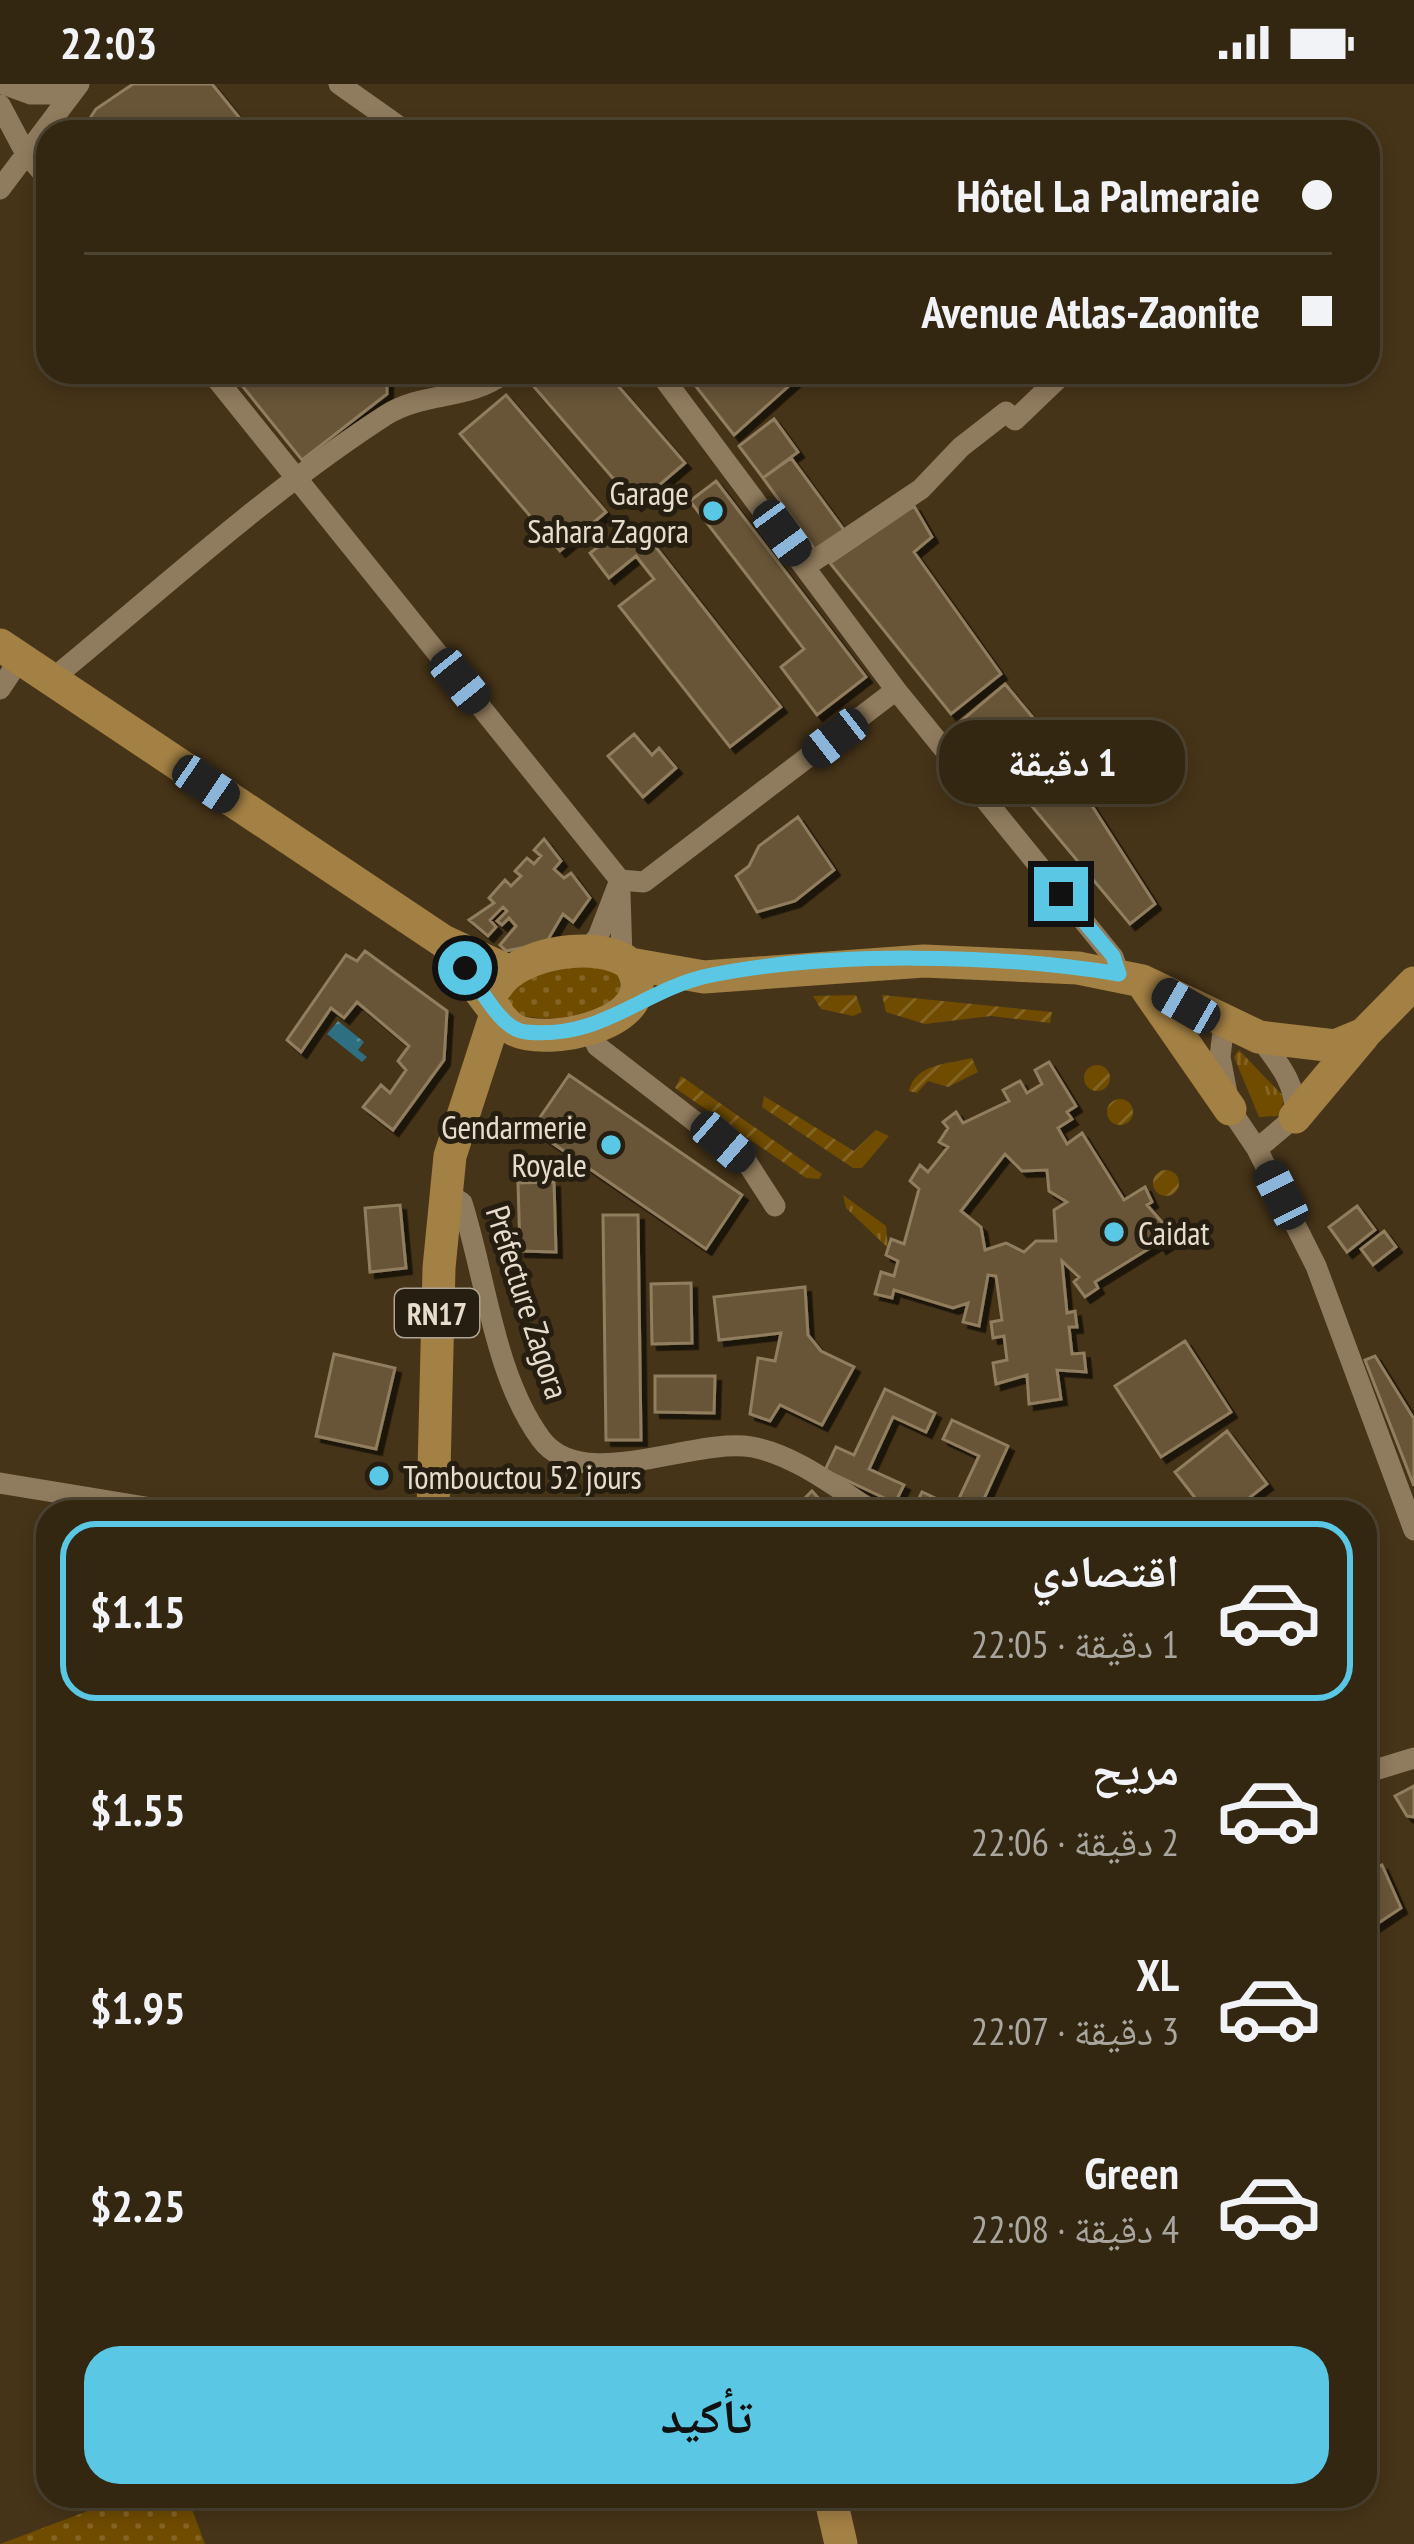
<!DOCTYPE html>
<html lang="ar">
<meta charset="utf-8">
<style>
body{margin:0;font-family:"PT Sans Narrow","Noto Naskh Arabic",sans-serif;background:#3c2f1b;color:#f1f3f6;direction:rtl;height:100vh;display:flex;flex-direction:column;font-size:45px;white-space:nowrap}
*{box-sizing:border-box;margin:0}
p{font-size:39px;color:#a9a59f}
.icon{flex:none;width:66px;height:66px;fill:none;stroke:currentColor;stroke-width:2;stroke-linecap:round;stroke-linejoin:round}
.map{position:relative;flex:1;overflow:hidden;direction:ltr}
.panel{position:absolute;left:36px;top:1416px;width:1341px;height:1008px;display:flex;flex-direction:column;background:#342712;border-radius:36px;box-shadow:0 6px 18px #0003,0 0 0 3px #4e4432;direction:rtl}
.panel>*{flex:none}
.top-card{position:absolute;left:36px;top:36px;width:1344px;height:264px;border-radius:36px;box-shadow:0 6px 18px #0003,0 0 0 3px #4e4432;direction:rtl;display:grid;align-content:center;height:264px;padding:0 48px;background:#342712}
.end{position:absolute;width:54px;height:54px;margin:-27px;border:15px solid #5ac8e5;background:#111;box-shadow:0 0 0 6px #111}
.from{border-radius:50%}
.bubble{position:absolute;height:84px;border-radius:36px;background:#342712;box-shadow:0 6px 18px #0003,0 0 0 3px #4e4432;font-size:39px;font-weight:800;line-height:84px;text-align:center;direction:rtl}
.car{position:absolute;width:36px;height:72px;margin:-36px -18px;border-radius:15px;box-shadow:0 0 9px 3px #0007;background:linear-gradient(#222 24%,#8ab4d8 0 40%,#222 0 76%,#8ab4d8 0 86%,#222 0)}
.top-card b{display:flex;align-items:center;gap:42px;height:114px;font-size:45px}
.top-card b+b{border-top:3px solid #4e4432}
.top-card i{width:30px;height:30px;background:#f1f3f6}
ul{padding:21px 0 0;list-style:none}
li{display:flex;align-items:center;gap:36px;height:180px;margin:0 24px 18px;padding:0 24px;border:6px solid transparent;border-radius:36px}
li div{flex:1}
li b{display:block;font-size:45px}
li em{font-style:normal;font-weight:800}
li.current{border-color:#5ac8e5}
li>.icon{width:108px;height:108px;stroke-width:1.5}
.action{display:flex;gap:24px;margin-top:auto;padding:24px 48px}
.action a{flex:1;height:138px;border-radius:36px;background:#5ac8e5;color:#111;font-size:48px;font-weight:800;line-height:138px;text-align:center}
.status{display:flex;justify-content:space-between;align-items:center;height:84px;padding:0 60px;background:#342712;direction:ltr}
.status svg{height:33px;fill:currentColor}
.map>svg:first-child{display:block}
.grass{fill:url(#grass-tufts)}
.park{fill:url(#park-dots)}
.garden{fill:url(#garden-furrows)}
.water{fill:url(#water-ripples)}
.building{fill:#675437;stroke:#917e5f;stroke-width:3;fill-rule:evenodd;filter:url(#shadow)}
.lines{fill:none;stroke-linecap:round;stroke-linejoin:round}
.minor{stroke:#8f7b5d;stroke-width:21}
.primary{stroke:#a38044;stroke-width:33}
.route{stroke:#5ac8e5;stroke-width:15}
.poi-dot{fill:#5ac8e5;stroke:#261e11;stroke-width:4.5}
.labels{text-anchor:middle;dominant-baseline:central;stroke-width:10;stroke-linejoin:round;paint-order:stroke}
.shield{fill:#261e11;stroke:#aea495;stroke-width:3}
.shield-label{font-size:30px;font-weight:bold;fill:#e8ddcd}
.poi-label{font-size:33px;fill:#e8ddcd;stroke:#261e11;text-anchor:end}
.street-label{font-size:33px;fill:#e8ddcd;stroke:#261e11}
</style>
<div class="status"><b>22:03</b><svg viewBox="0 0 49 12"><path d="M0 12V9h3v3zM5 12V6h3v6zM10 12V3h3v9zM15 12V0h3v12zM26 1h20v11H26zM47 4h2v5h-2z"/></svg></div>
<div class="map">
<svg width="1414" height="2460" viewBox="0 0 1414 2460">
<defs>
<pattern id="grass-tufts" width="24" height="20" patternUnits="userSpaceOnUse" patternTransform="scale(3)"><rect width="24" height="20" fill="#6f4c00"/><path d="M3 7l-1-3M5 7V3M7 7l1-3M15 17l-1-3M17 17v-4M19 17l1-3" fill="none" stroke="#846524"/></pattern>
<pattern id="park-dots" width="8" height="8" patternUnits="userSpaceOnUse" patternTransform="scale(3)"><rect width="8" height="8" fill="#6f4c00"/><path d="M2 2h.1M6 6h.1" fill="none" stroke="#846524" stroke-width="1.8" stroke-linecap="round"/></pattern>
<pattern id="garden-furrows" width="10" height="10" patternUnits="userSpaceOnUse" patternTransform="scale(3)"><rect width="10" height="10" fill="#6f4c00"/><path d="M-1 1l2-2M0 10L10 0M9 11l2-2" fill="none" stroke="#846524"/></pattern>
<pattern id="water-ripples" width="26" height="14" patternUnits="userSpaceOnUse" patternTransform="scale(3)"><rect width="26" height="14" fill="#2e6f81"/><path d="M2 4q2-2 4 0t4 0M15 11q2-2 4 0t4 0" fill="none" stroke="#568a97"/></pattern>
<filter id="shadow"><feDropShadow dx="5.5" dy="5.5" stdDeviation="0" flood-color="#0009"/></filter>
</defs>
<rect width="100%" height="100%" fill="#463418"/>
<!-- grass -->
<path class="grass" d="M1239,966l46,48 -7,18 -19,1 -25,-60z
M843,1111l43,31 2,22 -42,-40z"/>
<!-- park -->
<path class="park" d="M585,880l34,10 3,20c-34,27 -68,28 -110,20l-6,-18 23,-21z
M128,2412h59l18,48h-205z"/>
<!-- garden -->
<path class="garden" d="M856,911l6,17 -9,4 -32,-7 -8,-13z
M882,911l170,17 -2,11 -59,-7 -66,8 -39,-12z
M972,974l6,14 -30,15 -20,-6 -11,12 -8,-2c6,-27 38,-27 63,-33z
M1084 994a13 13 0 1 1 26 0a13 13 0 1 1-26 0Z
M681,992l141,98 -3,5 -13,-1 -131,-90z
M764,1012l90,55 22,-21 13,6 -27,32h-9l-91,-61z
M1107 1028a13 13 0 1 1 26 0a13 13 0 1 1-26 0Z
M1153 1099a13 13 0 1 1 26 0a13 13 0 1 1-26 0Z"/>
<!-- water -->
<path class="water" d="M338,937l26,21 -6,8 9,7 -5,5 -35,-28z"/>
<!-- building -->
<path class="building" d="M133,0h79l39,48h-170l15,-23z
M231,288h156v22l-85,66z
M606,288l79,91 -49,42 -113,-131z
M714,288h82l4,4 -66,59 -40,-51z
M506,311l100,117 -46,39 -100,-117z
M774,335l24,33 -35,26 -24,-32z
M791,374l56,76 -28,21 -56,-77z
M716,397l150,196 -49,38 -36,-48 23,-18 -114,-148z
M914,422l18,31 -18,15 87,122 -50,40 -121,-151z
M644,448l137,175 -51,40 -111,-141 35,-27 -18,-23 -27,22 -19,-25 26,-20 10,13z
M1005,600l39,47 111,173 -25,20 -169,-203z
M634,650l18,21 7,-7 17,20 -33,29 -35,-41z
M798,733l36,53 -39,31 -38,11 -21,-36 13,-10 10,-20z
M544,755l17,22 -7,8 10,9 7,-5 19,25 -17,24 -10,-8 -17,29 -40,8 -6,-6 16,-19 -7,-8 -7,7 -5,-4 10,-10 -4,-4 -13,13 6,7 -8,9 -19,-16 25,-17 -5,-5 16,-18 6,6 10,-10 -6,-5 12,-13 7,6 7,-8 -7,-6z
M365,867l82,60 -3,49 -51,70 -30,-23 18,-22 9,8 16,-23 -8,-9 11,-15 -52,-44 -13,16 -13,-10 -30,44 -14,-12 59,-85 11,6z
M1049,978l27,44 -9,6 5,7 -14,9 9,16 15,-11 42,67 21,-13 7,15 -5,3 29,33 -15,10 -3,-5 -63,39 3,6 -13,9 -11,-15 5,-5 -17,-16 5,52 8,-2 2,16h-8l3,27 12,-1 2,19 -29,-2 4,29 -32,5 -2,-29 -31,9 -3,-21 14,-3 -3,-24 -11,2 -2,-16 11,-2 -6,-44 -8,-1 -9,51 -16,-4 5,-19 -15,5 -59,-18 -2,8 -17,-4 6,-22 13,4 4,-15 -12,-6 5,-16 13,5 15,-55 -9,-8 10,-16 8,7 20,-25 -9,-5 9,-14 -5,-6 13,-10 7,11 46,-22 -6,-11 17,-9 7,12 15,-9 -7,-14zM1005,1070l17,17 25,-1 2,21 18,11 -13,8 2,31h-20l-12,11 -18,-9 -21,7 -4,-23 -20,-16z
M569,991l173,120 -36,54 -174,-120z
M554,1098l2,70 -36,-1 -2,-68z
M400,1121l6,63 -36,4 -5,-64z
M1357,1122l18,24 -28,22 -18,-25z
M603,1131h35l3,225h-35z
M1384,1147l12,16 -23,18 -12,-16z
M691,1199l1,60 -40,1 -1,-60z
M805,1203l3,48 13,16 33,16 -32,58 -42,-20 -10,16 -20,-7 8,-56 17,3 6,-28 -62,7 -5,-43z
M1185,1257l46,71 -70,45 -46,-71z
M334,1270l61,14 -19,81 -60,-13z
M1375,1272l39,63v67l-49,-126z
M655,1292h60l-1,37 -59,-1z
M885,1305l50,24 -9,19 -33,-15 -24,52 35,16 -9,18 -70,-33 11,-23 18,8z
M952,1336l56,26 -30,66h-66l10,-20 33,15 24,-51 -36,-17z
M1227,1347l40,53 -36,28h-25l-31,-40z
M812,1407l19,21h-40z
M590,1419l2,9h-34z
M1414,1702v31l-7,-1 -12,-20z
M1382,1781l19,43 -36,24v-59z"/>
<g class="lines">
<!-- minor -->
<path class="minor" d="M3,0l28,10h38
M339,0l68,48
M0,21l25,47 23,27
M0,105l79,-105
M211,288l409,508
M659,288l237,318 217,267 6,17
M806,482l115,-77 40,-42 45,-35 9,8 50,-48
M51,596c110,-90 216,-188 335,-265 38,-24 83,-14 120,-43
M0,605l20,-30
M620,796l24,2 252,-192
M620,809l2,64
M585,868l13,-15 22,-57
M1224,939l-4,34 10,52 27,40 59,117 98,264
M589,943l8,19 149,115 29,45
M1257,1065l38,-32c2,-34 -17,-54 -36,-80
M446,1108l16,11c24,75 32,172 79,236 41,56 151,-2 211,8 44,8 86,42 122,65
M0,1399l176,29
M1365,1689l49,-15"/>
<!-- primary -->
<path class="primary" d="M0,561l443,296 65,30
M448,863c13,17 51,74 65,82 32,19 155,-6 117,-65 -31,-25 -112,-12 -133,22
M630,880l74,13 220,-16 154,7 64,13 117,56 76,9 29,-12 50,-51
M1146,904l84,121
M1295,1033l68,-81
M433,1428l6,-244 11,-112 47,-145
M830,2412l11,48"/>
</g>
<g class="lines">
<!-- route -->
<path class="route" d="M465,884c16,19 35,62 61,64 75,8 115,-41 181,-56 119,-25 293,-22 412,-2l-6,-18 -52,-62"/>
</g>
<!-- markers -->
<g class="poi-dot">
<circle cx="713" cy="427" r="12"/>
<circle cx="611" cy="1061" r="12"/>
<circle cx="1114" cy="1148" r="12"/>
<circle cx="379" cy="1392" r="12"/>
</g>
<g class="labels">
<!-- shield labels -->
<rect class="shield" x="395" y="1205" width="84" height="48" rx="9"/>
<g class="shield-label">
<text x="437" y="1229">RN17</text>
</g>
<!-- poi labels -->
<g class="poi-label">
<text x="689" y="408">Garage<tspan x="689" dy="38">Sahara Zagora</tspan></text>
<text x="587" y="1042">Gendarmerie<tspan x="587" dy="38">Royale</tspan></text>
<text x="1138" y="1148" text-anchor="start">Caidat</text>
<text x="403" y="1392" text-anchor="start">Tombouctou 52 jours</text>
</g>
<!-- street labels -->
<g class="street-label">
<text transform="translate(528 1218) rotate(72)">Préfecture Zagora</text>
</g>
</g>
</svg>
<i class="end from" style="left:465px;top:884px"></i>
<i class="end" style="left:1061px;top:810px"></i>
<div class="bubble" style="left:939px;top:636px;width:246px">1 دقيقة</div>
<i class="car" style="left:782px;top:449px;rotate:144deg"></i>
<i class="car" style="left:460px;top:597px;rotate:141deg"></i>
<i class="car" style="left:835px;top:654px;rotate:232deg"></i>
<i class="car" style="left:206px;top:700px;rotate:124deg"></i>
<i class="car" style="left:1186px;top:922px;rotate:300deg"></i>
<i class="car" style="left:723px;top:1058px;rotate:131deg"></i>
<i class="car" style="left:1281px;top:1111px;rotate:333deg"></i>
<div class="top-card">
<b><i class="from"></i>Hôtel La Palmeraie</b>
<b><i></i>Avenue Atlas-Zaonite</b>
</div>
<section class="panel">
<ul>
<li class="current"><svg class="icon" aria-label="car" viewBox="0 0 24 24"><path d="M5 17H2v-5l4-1 3-4h7l3 4 3 1v5h-3M9 17h6M6 11h13"/><circle cx="7" cy="17" r="2"/><circle cx="17" cy="17" r="2"/></svg><div><b>اقتصادي</b><p>1 دقيقة · 22:05</p></div><em>$1.15</em></li>
<li><svg class="icon" aria-label="car" viewBox="0 0 24 24"><path d="M5 17H2v-5l4-1 3-4h7l3 4 3 1v5h-3M9 17h6M6 11h13"/><circle cx="7" cy="17" r="2"/><circle cx="17" cy="17" r="2"/></svg><div><b>مريح</b><p>2 دقيقة · 22:06</p></div><em>$1.55</em></li>
<li><svg class="icon" aria-label="car" viewBox="0 0 24 24"><path d="M5 17H2v-5l4-1 3-4h7l3 4 3 1v5h-3M9 17h6M6 11h13"/><circle cx="7" cy="17" r="2"/><circle cx="17" cy="17" r="2"/></svg><div><b>XL</b><p>3 دقيقة · 22:07</p></div><em>$1.95</em></li>
<li><svg class="icon" aria-label="car" viewBox="0 0 24 24"><path d="M5 17H2v-5l4-1 3-4h7l3 4 3 1v5h-3M9 17h6M6 11h13"/><circle cx="7" cy="17" r="2"/><circle cx="17" cy="17" r="2"/></svg><div><b>Green</b><p>4 دقيقة · 22:08</p></div><em>$2.25</em></li>
</ul>
<div class="action"><a>تأكيد</a></div>
</section>
</div>
